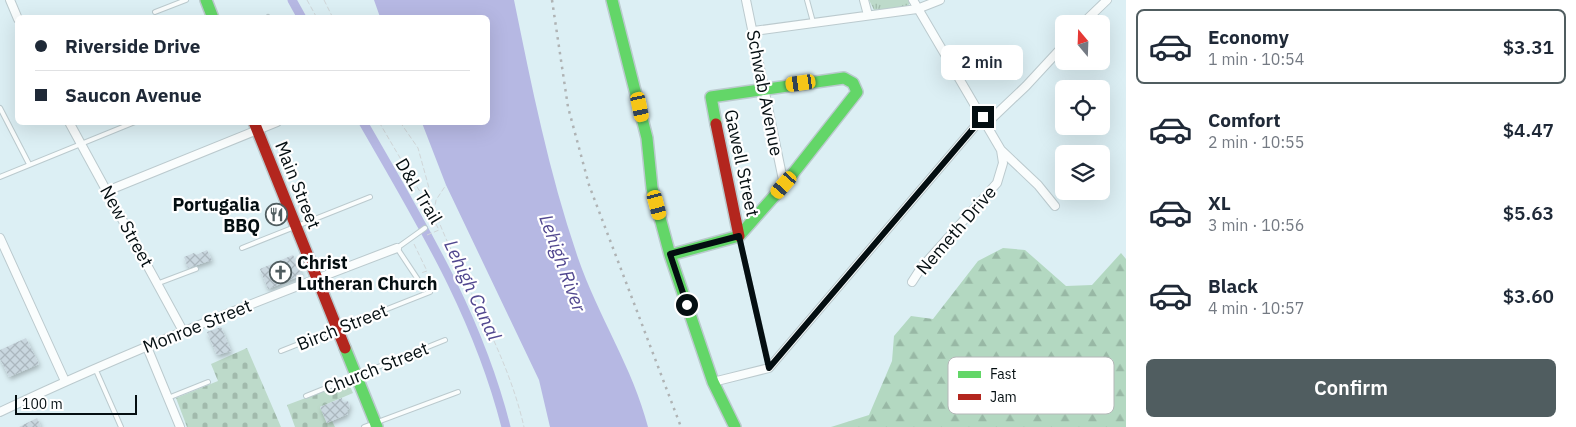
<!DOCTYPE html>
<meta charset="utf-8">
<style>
body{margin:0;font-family:"IBM Plex Sans",sans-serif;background:#f2f2f3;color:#1f2937;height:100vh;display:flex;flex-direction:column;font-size:19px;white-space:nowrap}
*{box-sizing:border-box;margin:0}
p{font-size:16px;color:#747a83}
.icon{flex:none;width:28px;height:28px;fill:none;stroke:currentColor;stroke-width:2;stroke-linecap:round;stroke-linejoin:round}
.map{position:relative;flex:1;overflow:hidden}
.panel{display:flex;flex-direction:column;background:#fff;width:450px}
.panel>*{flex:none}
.banner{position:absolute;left:15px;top:15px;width:475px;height:110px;border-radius:8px;box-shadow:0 5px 20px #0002;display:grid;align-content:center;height:110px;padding:0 20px;background:#fff}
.needle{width:32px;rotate:341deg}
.controls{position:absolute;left:1055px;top:15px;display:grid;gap:10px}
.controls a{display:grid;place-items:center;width:55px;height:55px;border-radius:8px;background:#fff;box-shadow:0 5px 20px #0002;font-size:25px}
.scale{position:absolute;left:15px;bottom:12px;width:122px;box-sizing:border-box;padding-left:5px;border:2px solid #040e11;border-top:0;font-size:14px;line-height:18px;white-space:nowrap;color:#040e11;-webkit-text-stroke:4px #fff;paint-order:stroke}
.end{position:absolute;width:22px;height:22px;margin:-11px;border:6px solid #040e11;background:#fff;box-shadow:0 0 0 2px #fff}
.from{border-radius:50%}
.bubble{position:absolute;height:35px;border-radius:8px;background:#fff;box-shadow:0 5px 20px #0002;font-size:16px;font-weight:600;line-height:35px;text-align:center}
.car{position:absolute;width:15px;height:30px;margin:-15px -8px;border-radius:6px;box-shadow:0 0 4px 1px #0007;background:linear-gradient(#f5c518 24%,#345 0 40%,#f5c518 0 76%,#345 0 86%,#f5c518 0)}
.banner b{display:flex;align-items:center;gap:18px;height:48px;font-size:19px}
.banner b+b{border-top:1px solid #e0e1e3}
.banner i{width:12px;height:12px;background:#1f2937}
ul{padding:9px 0 0;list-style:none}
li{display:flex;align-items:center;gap:15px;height:75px;margin:0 10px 8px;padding:0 10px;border:2px solid transparent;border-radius:8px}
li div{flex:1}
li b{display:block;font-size:19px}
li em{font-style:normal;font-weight:600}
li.selected{border-color:#505d60}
li>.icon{width:45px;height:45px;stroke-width:1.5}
.primary-button{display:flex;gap:10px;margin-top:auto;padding:10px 20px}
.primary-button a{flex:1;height:58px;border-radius:8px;background:#505d60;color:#fff;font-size:20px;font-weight:600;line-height:58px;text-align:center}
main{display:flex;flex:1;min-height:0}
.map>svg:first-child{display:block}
.grass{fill:url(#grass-tufts)}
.forest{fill:url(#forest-firs)}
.cemetery{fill:url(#cemetery-stones)}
.water{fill:#b6b8e3}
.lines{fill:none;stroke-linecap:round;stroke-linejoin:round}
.canal{stroke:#b6b8e3;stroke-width:9}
.building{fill:url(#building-cross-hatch);filter:url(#shadow)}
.lane-casing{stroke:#bbcace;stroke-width:6}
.street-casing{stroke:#bbcace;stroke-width:10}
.fast-casing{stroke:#bbcace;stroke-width:14}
.jam-casing{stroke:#bbcace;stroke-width:14}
.path{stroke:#d0d6d8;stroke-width:1;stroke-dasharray:5 2.5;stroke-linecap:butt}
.lane{stroke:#fafdfd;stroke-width:4}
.street{stroke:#fafdfd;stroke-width:8}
.fast{stroke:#63d668;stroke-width:11}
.jam{stroke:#b3261e;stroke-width:11}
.rail{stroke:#afb3b4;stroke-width:2.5;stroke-dasharray:2.5 5;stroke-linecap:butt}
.route{stroke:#040e11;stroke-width:6}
.labels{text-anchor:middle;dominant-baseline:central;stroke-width:4.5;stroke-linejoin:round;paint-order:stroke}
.street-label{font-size:18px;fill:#040e11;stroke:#fff}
.poi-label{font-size:18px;font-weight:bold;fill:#040e11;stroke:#fff;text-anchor:end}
.water-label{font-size:19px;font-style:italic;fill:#51478f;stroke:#fff}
.key{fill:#fff;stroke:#b4b7b8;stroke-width:1}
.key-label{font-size:14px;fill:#040e11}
</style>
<main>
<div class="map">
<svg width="1126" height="427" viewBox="0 0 1126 427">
<defs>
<pattern id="grass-tufts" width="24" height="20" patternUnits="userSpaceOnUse" patternTransform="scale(1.25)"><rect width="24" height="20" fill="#bddaca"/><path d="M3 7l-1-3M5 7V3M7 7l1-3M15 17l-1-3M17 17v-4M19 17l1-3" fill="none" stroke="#a1baac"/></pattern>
<pattern id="forest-firs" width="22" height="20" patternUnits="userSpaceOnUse" patternTransform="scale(1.25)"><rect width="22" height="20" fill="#b3d8c1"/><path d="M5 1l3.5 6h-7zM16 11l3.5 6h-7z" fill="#98b8a5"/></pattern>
<pattern id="cemetery-stones" width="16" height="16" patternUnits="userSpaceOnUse" patternTransform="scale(1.25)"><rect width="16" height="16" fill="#bddaca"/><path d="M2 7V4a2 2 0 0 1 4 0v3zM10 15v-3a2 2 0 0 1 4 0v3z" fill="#a1baac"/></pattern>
<pattern id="building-cross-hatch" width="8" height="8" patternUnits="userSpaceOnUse" patternTransform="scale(1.25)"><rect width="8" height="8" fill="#c9d7df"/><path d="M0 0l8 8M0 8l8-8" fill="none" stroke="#abb7be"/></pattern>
<filter id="shadow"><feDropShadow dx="1.5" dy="3" stdDeviation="2.5" flood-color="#0004"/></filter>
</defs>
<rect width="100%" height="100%" fill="#dceff4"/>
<!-- grass -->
<path class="grass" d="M869,0h40l1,3 -3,4 -33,3z"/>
<!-- forest -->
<path class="forest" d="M1003,248l22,2 41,36 26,-1 29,-32 5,6v168h-295l38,-12 23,-54 2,-25 17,-20 22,3 45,-58z"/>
<!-- cemetery -->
<path class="cemetery" d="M247,348l34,79h-94l-11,-29 42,-17 -7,-17z
M348,382l5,11 -33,14 7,16 5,-2 3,6h-40l-8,-22z"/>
<!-- water -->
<path class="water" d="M374,0h140c18,88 35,173 64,258 20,58 55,110 70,169h-98l-11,-47 -93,-195 -24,-62 66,-1v-104l-108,-1z"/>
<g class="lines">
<!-- canal -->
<path class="canal" d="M292,0l10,18
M363,122c58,101 114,191 143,305"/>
</g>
<!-- building -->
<path class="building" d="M207,250l5,10 -24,8 -4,-11 10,-4 2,2z
M293,255l9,20 -34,14 -8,-20z
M221,327l10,24 -14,4 -10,-23z
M26,338l13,26 -30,13 -9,-18v-9z
M342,398l1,4 5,-1 2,7 -3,2 1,4 -21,9 -7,-16z
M37,418l4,9h-22z"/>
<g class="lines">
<defs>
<path id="lane" d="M807,0l6,22
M155,12l31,-12
M267,18l1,-1
M0,108l29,56
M0,177l135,-55
M739,237l30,129
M242,248l128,-51
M159,283l37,-14
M281,351l149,-59 -11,-11 -22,-33 28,-20
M95,368l26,59
M306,396l139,-56
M168,398l40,-16
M364,427l94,-35"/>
<path id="street" d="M10,0l8,19
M746,0l38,185
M864,0l4,15
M913,0l88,150 37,35 17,21
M1082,24l25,-24
M754,31l163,-22 23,-9
M69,122l114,209
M987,123l39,-37 38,-41
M107,191l170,-69
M0,238l65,143
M912,282l9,-14 76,-85 6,-20 -2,-13
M147,347l33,80
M713,382l56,-14 214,-251
M0,412c130,-62 263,-113 397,-164"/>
<path id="fast" d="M206,0l7,18
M612,0l35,138 5,50 18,67 43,127 22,45
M670,255l69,-19 45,-51 73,-93 -4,-9 -9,-5 -133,19 5,27
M345,348l32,79"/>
<path id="jam" d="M254,122l91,226
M716,124l23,112"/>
</defs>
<!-- lane casing -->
<use href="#lane" class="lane-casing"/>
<!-- street casing -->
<use href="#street" class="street-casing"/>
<!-- fast casing -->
<use href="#fast" class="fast-casing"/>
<!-- jam casing -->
<use href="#jam" class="jam-casing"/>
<!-- path -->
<path class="path" d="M307,0l10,18
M324,0l9,18
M379,122l47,80 11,15c28,71 70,135 87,210
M400,122l18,26 11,40 -3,13
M434,212l2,-12 10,-15
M427,235l12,-5 -6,-12 4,3 -2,-5
M414,244l13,27 -6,2"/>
<!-- lane -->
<use href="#lane" class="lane"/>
<!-- street -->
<use href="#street" class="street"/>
<!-- fast -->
<use href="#fast" class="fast"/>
<!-- jam -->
<use href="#jam" class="jam"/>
<!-- rail -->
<path class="rail" d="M552,0l16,107 21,78 92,242"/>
</g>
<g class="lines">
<!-- route -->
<path class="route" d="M687,305l-17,-51 69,-18 30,132 214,-251"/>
</g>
<!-- icons -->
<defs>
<symbol id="restaurant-ring" viewBox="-11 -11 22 22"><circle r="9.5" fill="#fff" stroke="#505d60" stroke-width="1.5"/><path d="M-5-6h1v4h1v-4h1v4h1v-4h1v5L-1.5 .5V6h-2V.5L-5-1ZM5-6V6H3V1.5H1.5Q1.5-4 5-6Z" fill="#505d60"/></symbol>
<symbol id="church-ring" viewBox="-11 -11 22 22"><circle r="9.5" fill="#fff" stroke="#505d60" stroke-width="1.5"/><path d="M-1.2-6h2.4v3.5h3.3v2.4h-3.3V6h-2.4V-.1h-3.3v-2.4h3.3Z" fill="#505d60"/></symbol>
</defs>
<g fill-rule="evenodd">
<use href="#restaurant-ring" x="264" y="202" width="25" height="25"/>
<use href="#church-ring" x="268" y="260" width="25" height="25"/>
</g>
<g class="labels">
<!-- street labels -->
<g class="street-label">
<text transform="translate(765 93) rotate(79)">Schwab Avenue</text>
<text transform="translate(742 163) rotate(78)">Gawell Street</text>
<text transform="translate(298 185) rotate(68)">Main Street</text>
<text transform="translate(419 191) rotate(59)">D&amp;L Trail</text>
<text transform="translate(127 226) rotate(61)">New Street</text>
<text transform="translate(956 230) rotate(-49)">Nemeth Drive</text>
<text transform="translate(197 326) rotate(-22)">Monroe Street</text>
<text transform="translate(342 327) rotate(-22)">Birch Street</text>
<text transform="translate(376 368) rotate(-22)">Church Street</text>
</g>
<!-- poi labels -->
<g class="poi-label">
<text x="260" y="204">Portugalia<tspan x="260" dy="21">BBQ</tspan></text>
<text x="297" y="262" text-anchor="start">Christ<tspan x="297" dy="21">Lutheran Church</tspan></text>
</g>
<!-- water labels -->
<g class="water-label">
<text transform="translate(563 263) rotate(70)">Lehigh River</text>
<text transform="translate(473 290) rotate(65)">Lehigh Canal</text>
</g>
</g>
<!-- legend -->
<rect x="948" y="357" width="166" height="57" rx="8" class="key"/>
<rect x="958" y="371" width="23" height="7" fill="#63d668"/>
<rect x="958" y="394" width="23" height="6" fill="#b3261e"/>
<g class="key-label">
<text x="990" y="379">Fast</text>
<text x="990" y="402">Jam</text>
</g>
</svg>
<div class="controls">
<a><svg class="needle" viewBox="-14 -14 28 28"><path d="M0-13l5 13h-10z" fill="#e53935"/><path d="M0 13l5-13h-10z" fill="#747a83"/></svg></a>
<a><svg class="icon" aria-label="locate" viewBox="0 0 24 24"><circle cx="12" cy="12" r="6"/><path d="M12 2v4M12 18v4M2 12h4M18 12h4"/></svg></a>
<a><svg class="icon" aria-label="layers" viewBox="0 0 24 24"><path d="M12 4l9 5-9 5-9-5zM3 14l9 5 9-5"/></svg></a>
</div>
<div class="scale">100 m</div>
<i class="end from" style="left:687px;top:305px"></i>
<i class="end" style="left:983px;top:117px"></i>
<div class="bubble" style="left:941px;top:45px;width:82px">2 min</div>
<i class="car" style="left:801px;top:83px;rotate:262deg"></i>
<i class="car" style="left:640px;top:107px;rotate:168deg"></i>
<i class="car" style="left:784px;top:185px;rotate:221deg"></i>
<i class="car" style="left:657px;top:205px;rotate:165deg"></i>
<div class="banner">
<b><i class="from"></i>Riverside Drive</b>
<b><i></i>Saucon Avenue</b>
</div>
</div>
<section class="panel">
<ul>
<li class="selected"><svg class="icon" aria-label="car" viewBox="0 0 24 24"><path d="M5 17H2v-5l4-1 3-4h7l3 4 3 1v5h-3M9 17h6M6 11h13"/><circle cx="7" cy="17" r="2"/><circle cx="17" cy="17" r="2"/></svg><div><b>Economy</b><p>1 min · 10:54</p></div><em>$3.31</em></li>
<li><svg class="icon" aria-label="car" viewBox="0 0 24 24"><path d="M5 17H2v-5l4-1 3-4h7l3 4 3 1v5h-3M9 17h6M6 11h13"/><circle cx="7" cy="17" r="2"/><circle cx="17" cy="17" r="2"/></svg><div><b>Comfort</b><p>2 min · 10:55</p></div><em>$4.47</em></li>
<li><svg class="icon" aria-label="car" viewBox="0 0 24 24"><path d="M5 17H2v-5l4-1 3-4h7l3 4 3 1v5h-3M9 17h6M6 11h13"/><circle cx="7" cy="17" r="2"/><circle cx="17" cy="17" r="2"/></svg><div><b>XL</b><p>3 min · 10:56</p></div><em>$5.63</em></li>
<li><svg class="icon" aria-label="car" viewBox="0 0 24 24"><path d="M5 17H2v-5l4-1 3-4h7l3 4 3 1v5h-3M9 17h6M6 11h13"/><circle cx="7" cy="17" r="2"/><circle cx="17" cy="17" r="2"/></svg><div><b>Black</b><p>4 min · 10:57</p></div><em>$3.60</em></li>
</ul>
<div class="primary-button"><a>Confirm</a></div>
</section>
</main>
